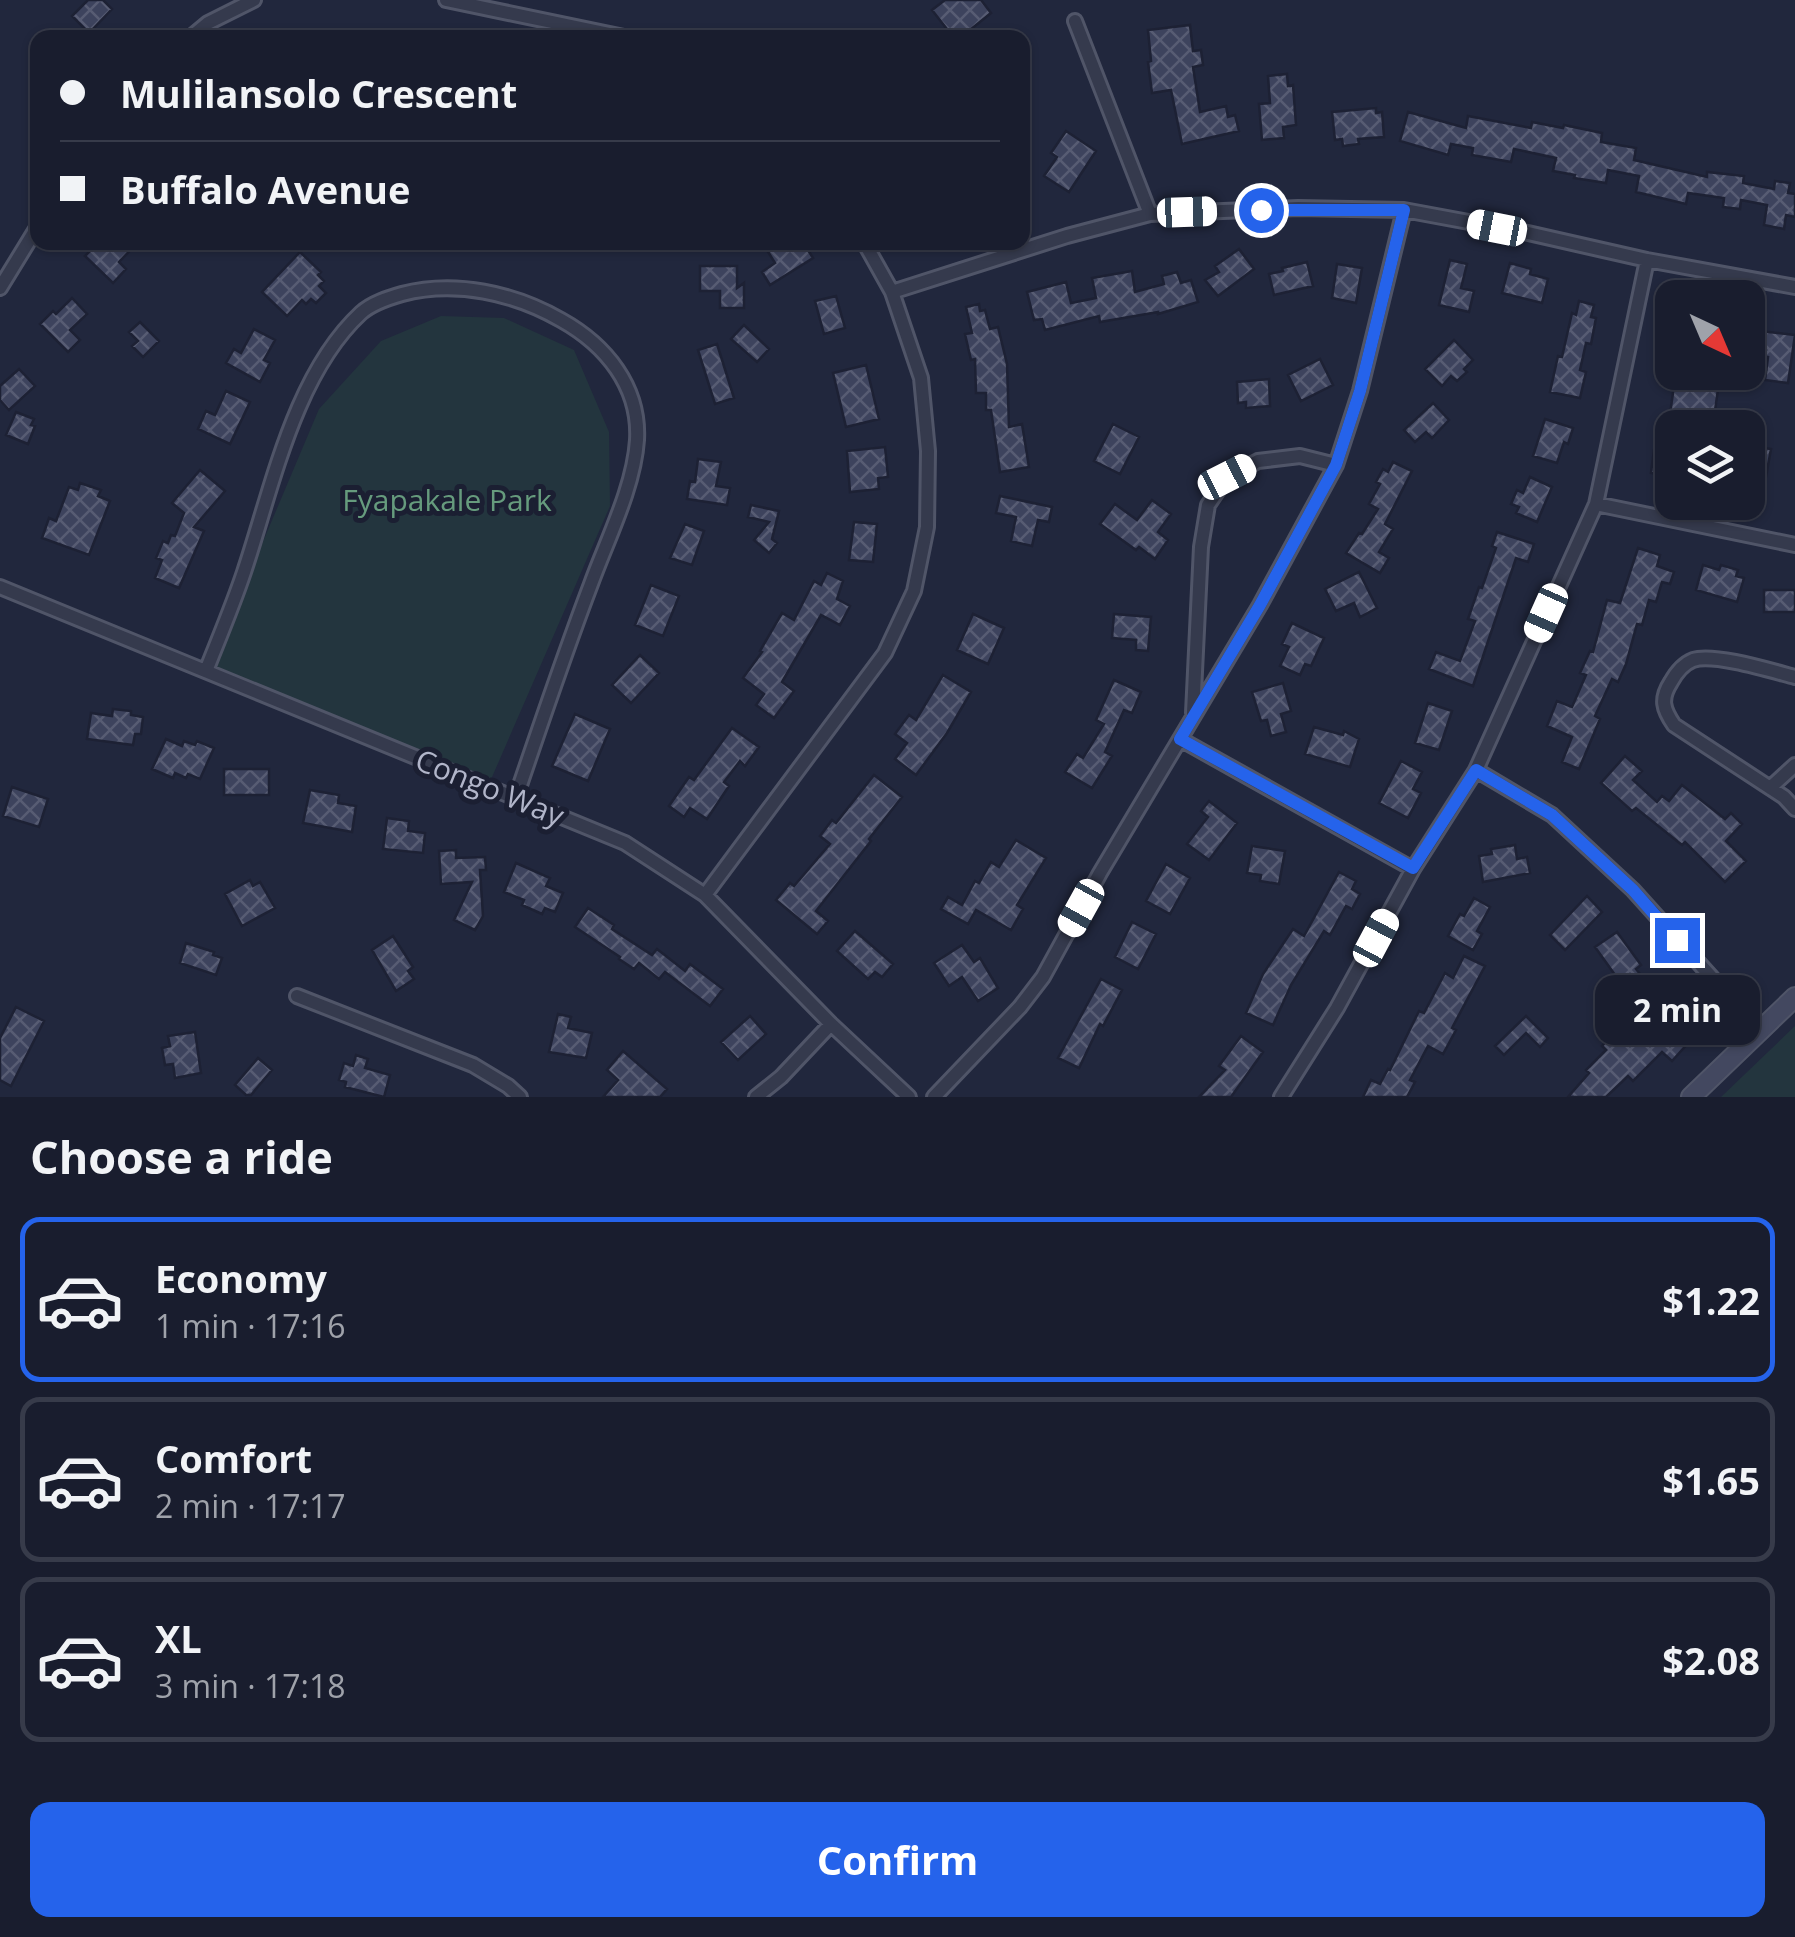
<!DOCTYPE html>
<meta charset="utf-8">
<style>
body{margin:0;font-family:"Open Sans",sans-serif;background:#222636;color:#f1f3f6;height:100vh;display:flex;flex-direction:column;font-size:38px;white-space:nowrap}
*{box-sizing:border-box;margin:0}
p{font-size:32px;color:#9fa2aa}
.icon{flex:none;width:55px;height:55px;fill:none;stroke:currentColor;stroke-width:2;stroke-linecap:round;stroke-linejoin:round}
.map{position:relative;height:1097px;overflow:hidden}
.drawer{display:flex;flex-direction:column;background:#191d2e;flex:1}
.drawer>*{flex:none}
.guide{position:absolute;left:30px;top:30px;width:1000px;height:220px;border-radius:20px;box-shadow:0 2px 8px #0004,0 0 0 2px #373b4a;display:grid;align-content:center;height:220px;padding:0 30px;background:#191d2e}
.needle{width:65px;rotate:136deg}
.tools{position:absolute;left:1655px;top:280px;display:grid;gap:20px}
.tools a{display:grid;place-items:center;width:110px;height:110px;border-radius:20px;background:#191d2e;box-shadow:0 2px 8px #0004,0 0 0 2px #373b4a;font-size:50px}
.end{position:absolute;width:45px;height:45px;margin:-22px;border:12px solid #2563eb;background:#fff;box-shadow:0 0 0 5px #fff}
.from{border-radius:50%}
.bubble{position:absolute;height:70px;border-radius:20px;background:#191d2e;box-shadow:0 2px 8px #0004,0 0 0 2px #373b4a;font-size:32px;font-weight:700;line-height:70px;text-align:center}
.car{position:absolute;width:30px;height:60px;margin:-30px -15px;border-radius:12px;box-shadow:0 0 8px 2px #0007;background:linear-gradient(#fff 24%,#345 0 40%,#fff 0 76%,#345 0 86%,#fff 0)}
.guide b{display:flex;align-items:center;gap:35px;height:95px;font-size:38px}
.guide b+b{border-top:2px solid #373b4a}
.guide i{width:25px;height:25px;background:#f1f3f6}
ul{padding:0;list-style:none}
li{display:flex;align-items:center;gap:30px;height:165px;margin:0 20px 15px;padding:0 10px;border:5px solid #373b4a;border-radius:20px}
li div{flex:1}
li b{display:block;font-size:38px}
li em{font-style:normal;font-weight:700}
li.current{border-color:#2563eb}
li>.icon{width:90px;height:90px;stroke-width:1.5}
h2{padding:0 30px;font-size:45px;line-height:120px}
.cta{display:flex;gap:20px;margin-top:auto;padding:20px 30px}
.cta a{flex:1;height:115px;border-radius:20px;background:#2563eb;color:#fff;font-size:40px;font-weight:700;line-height:115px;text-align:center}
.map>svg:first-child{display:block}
.park{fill:#23353e}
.building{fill:url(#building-cross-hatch);stroke:#1d2134;stroke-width:2.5}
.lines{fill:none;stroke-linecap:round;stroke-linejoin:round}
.street-casing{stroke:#505568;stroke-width:18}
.secondary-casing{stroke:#505568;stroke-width:22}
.street{stroke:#353a4d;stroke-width:12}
.secondary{stroke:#434860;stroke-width:18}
.route{stroke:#2563eb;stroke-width:12}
.labels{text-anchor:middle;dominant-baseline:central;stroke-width:10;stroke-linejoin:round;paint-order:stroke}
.park-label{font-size:30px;fill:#669b7d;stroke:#1b1f32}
.street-label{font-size:30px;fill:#b1b5c9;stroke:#1b1f32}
</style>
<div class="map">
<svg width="1795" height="1097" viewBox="0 0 1795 1097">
<defs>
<pattern id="building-cross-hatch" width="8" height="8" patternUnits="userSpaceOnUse" patternTransform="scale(2.5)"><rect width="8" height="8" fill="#3d435d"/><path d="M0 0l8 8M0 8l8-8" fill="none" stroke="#575c73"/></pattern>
</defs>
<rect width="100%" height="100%" fill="#21273d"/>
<!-- park -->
<path class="park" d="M441,316l63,2 70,32 35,82 1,74 -121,278 -279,-117 109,-258 62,-68z
M1795,1026v71h-74z"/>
<!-- building -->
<path class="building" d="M88,0h15l9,9 -23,24 -17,-17z
M945,0h36l10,13 -31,25h-6l-22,-28z
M1190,25l3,26 8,-1 2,15 -10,2 7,45 26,-6 2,11 7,-2 4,16 -57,13 -11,-54 -19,3 -4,-31 3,-1 -3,-31z
M1287,74l1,12 5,-1 3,40 -13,2 1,11 -22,2 -3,-36 11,-1 -2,-27z
M1376,108v5l6,-1 2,25 -26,2 1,5 -16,2 -1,-7 -7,1 -3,-28z
M1408,112l58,16 2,-12 63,12 1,-6 31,6 1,-3 38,8 -1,9 35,6 -2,12 73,17v-5l37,4 -1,7 31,6 1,-8 15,2 -2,10 7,1v23l-9,-2 -2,14 -20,-4 3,-20 -26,-5 -1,9 -17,-2 1,-9 -36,-5 -2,11 -50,-12 3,-16 -31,-6 -2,13 -32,-5 1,-3 -22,-4 3,-13 -42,-9 -3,13 -39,-7 1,-7 -22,-4 -3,11 -48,-14z
M1066,131l30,20 -27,41 -25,-16 13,-19 -6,-4z
M99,242h39l-19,20 7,7 -13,14 -28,-27z
M762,242h41l10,16 -43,27 -8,-13 13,-9z
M1239,249l15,20 -36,27 -13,-16 14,-8 -4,-6z
M300,252l21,20 -3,3 6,6 -5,5 7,7 -10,10 -5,-4 -5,5 -4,-4 -15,16 -25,-24z
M1450,260l17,4 -6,24 13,3 -5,21 -30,-7z
M1307,262l6,24 -39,9 -5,-21 14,-3 -1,-3z
M1510,263l21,6 -1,5 18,5 -6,24 -40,-10z
M1337,264l25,4 -6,35 -24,-5z
M700,266h37v22l7,-5v25h-24v-17h-20z
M1132,271l3,21 29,-8 -2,-8 15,-4 4,11 10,-3 7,22 -40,12v-2l-58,10 -1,-6 -54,14 -3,-11 -8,1 -7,-28 39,-10 5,21 25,-5 -4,-20z
M836,296l9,32 -21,6 -9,-33z
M72,298l15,16 -17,16 10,10 -12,12 -28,-28 13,-13 3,3z
M1579,301l15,4 -3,12 5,1 -5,26 -5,-1 -6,27 6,2 -6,26 -30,-6 8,-36 4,1 10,-44 4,2z
M979,304l1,7 5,-1 5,19 8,-2 9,37 2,63 13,-3 7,43 -29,5 -9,-62h-5v-17h-10l-1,-34 -4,1 -6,-26 7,-1 -6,-26z
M140,322l19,19 -16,16 -11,-11 6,-5 -9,-9z
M744,325l25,24 -12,13 -26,-23z
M254,329l21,11 -11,20 6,3 -10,19 -34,-19 8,-14 7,4z
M1759,331l36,4 -7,48 -23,-3 3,-23 -12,-2z
M1454,340l19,20 -9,9 3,3 -10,9 -6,-5 -9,10 -17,-17z
M717,344l17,54 -19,6 -17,-54z
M1320,359l13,26 -32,16 -13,-26z
M866,365l13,54 -33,8 -13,-54z
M19,369l16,17 -26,24 -9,-10v-14z
M1676,372l44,3 -6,43 -20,-3 -2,13h-20v48l-21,-3 7,-53 11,1z
M1269,379l1,27 -24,2v-6l-8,1 -1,-21z
M226,391l24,11 -20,42 -32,-15 8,-18 9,4z
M1433,403l16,17 -17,18 -6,-6 -11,10 -11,-12z
M16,412l18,7 -3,6 4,1 -7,18 -22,-9z
M1545,419l28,9 -5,16 -4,-2 -7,21 -24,-7z
M1113,424l26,13 -19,37 -26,-13z
M885,447l3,30 -10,1 1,11 -29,3 -3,-41z
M1757,447l14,2 -6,33 -5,-1 -6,35 -6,-1v-62l8,2z
M698,459l23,3 -5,24 14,2 -3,17 -40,-6 3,-18 5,1z
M1393,462l19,9 -27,53 8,5 -14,23 10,6 -9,15 -34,-20 13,-20 3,1 16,-25 -9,-5 11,-20 -4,-2 7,-13 5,3z
M200,470l25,21 -31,36 10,4 -25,57 -24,-10 7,-18 -6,-2 7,-17 5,2 3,-8 4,1 9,-23 -12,-10z
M1530,477l22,10 -15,35 -21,-9 3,-6 -8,-3 6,-14 6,3z
M80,483l21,7 -3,6 12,5 -21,54 -47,-17 7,-20 7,3 13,-34 9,3z
M1000,496l52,11 -3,15 -11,-2 -6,26 -21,-5 5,-24 -20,-4z
M1152,500l19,14 -13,18 10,8 -13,19 -16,-12 -3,3 -36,-26 15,-20 22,16z
M751,505l28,6 -7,28 5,4 -8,10 -15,-13 15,-18 -21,-5z
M854,522l23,2 -4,38 -24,-2z
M685,524l19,7 -12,34 -22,-7z
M1497,532l37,12 -6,18 -12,-4 -43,128 -44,-17 7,-17 24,9 15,-40 -7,-2 11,-32 3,1 14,-40 -4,-2z
M1638,548l22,7 -3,11 17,6 -4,12 -8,-2 -6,20 -7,-2 -7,25 -5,-1 -11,40 -8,18 -6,-3 -17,37 5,3 -21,50 -17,-7 10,-25 -25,-11 10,-25 15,6 14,-32 -6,-2 10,-22 3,1 14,-52 13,3z
M1703,565l16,5 2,-5 17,5 -2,6 8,2 -7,24 -41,-12z
M1359,572l18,36 -17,9 -6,-14 -18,8 -11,-22z
M827,573l16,8 -6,18 13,7 -10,19 -19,-10 -39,67 12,9 -20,27 -18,-13 8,-11 -21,-16 19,-26 -2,-1 22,-38 12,7 20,-39 7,4z
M651,585l28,11 -16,40 -28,-11z
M1764,590h31v22h-31z
M973,614l31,14 -16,36 -31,-14z
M1114,614l37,3 -3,34 -12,-1v-10l-24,-2z
M1292,623l32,15 -13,28 -6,-2 -5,11 -20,-9 9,-19 -7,-3z
M640,655l19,18 -28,30 -19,-18z
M943,675l28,17 -24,41 -31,42 -21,-16 12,-16 -12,-9 14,-19 7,5z
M1114,680l27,12 -9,21 -8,-3 -19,42 7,4 -20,32 -27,-16 12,-18 6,4 21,-34 -8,-4z
M1283,683l8,28 -10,3 5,18 -15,4 -4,-16 -6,1 -9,-29z
M1428,703l24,8 -13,39 -24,-7z
M113,709l18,2v4l12,2 -2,17h-6l-2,11 -46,-6 4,-26 21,3z
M575,714l35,15 -22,52 -36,-15z
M1314,727l29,8 1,-4 15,8 -9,28 -45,-13z
M732,728l27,19 -14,19 -5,-5 -16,21 5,4 -22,33 -17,-11 -6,9 -15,-11 20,-29 5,3z
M166,739l16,7 2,-5 11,4 2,-4 17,7 -14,31 -12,-5 -2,4 -11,-5 -2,5 -21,-9z
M1625,756l17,15 -9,9 24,22 5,-6 7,5 13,-16 43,34 6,-6 11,11 -16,17 20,20 -21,21 -40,-40 -3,3 -46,-37 -4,3 -31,-28z
M1401,761l21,11 -9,17 8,4 -13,25 -29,-15z
M224,769h45v26h-45z
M874,775l28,22 -33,42 2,2 -55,70 12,10 -11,13 -41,-34 14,-17 4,3 36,-42 -10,-8 12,-16 4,3z
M12,787l36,12 -9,28 -36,-11z
M310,790l29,5 -1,8 18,3 -4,26 -49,-9z
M1209,801l28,22 -28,37 -22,-16 21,-27 -7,-6z
M387,818l22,3 -1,10 17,2 -2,20 -40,-4z
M1016,840l30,18 -29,47 6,4 -12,21 -35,-20 -8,14 -27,-15 7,-12 14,8 13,-24 4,2 12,-21 8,5z
M1515,845l2,14 10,-2 3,16 -47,9 -4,-26 13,-2 -1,-5z
M1252,846l33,5 -6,33 -19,-3 1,-6 -14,-2z
M456,850v8l29,-1 1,13h-6l3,46 -8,14 -21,-10 18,-38 -31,2 -2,-33z
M516,863l34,15 -4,8 17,7 -8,19 -10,-4 -3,6 -20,-9 2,-5 -20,-8z
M1166,864l24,14 -20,36 -24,-13z
M1339,872l17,9 -4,8 8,5 -8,15 -6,-3 -16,29 -6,-4 -33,54 -18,40 -27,-12 17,-39 30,-45 11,7z
M250,880l3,6 7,-4 15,26 -33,18 -17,-32z
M1587,896l15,16 -37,38 -15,-15z
M1474,898l16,9 -13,24 5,3 -9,16 -25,-14 12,-22 4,2z
M588,908l26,17 -2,4 40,26 5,-6 28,22 5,-7 33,25 -13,17 -45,-34 -6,7 -20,-16 -5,6 -15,-10 1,-2 -45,-30z
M1132,922l24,12 -18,35 -23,-12z
M855,931l38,33 -11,13 -7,-5 -7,7 -31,-28z
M1617,932l24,33 -5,4 4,5 -17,12 -28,-39z
M393,936l20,31 -5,4 6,8 -18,12 -24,-41z
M186,943l28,9 -1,3 9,3 -6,17 -36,-12z
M962,945l12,17 6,-4 18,30 -20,13 -16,-24 -13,9 -15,-23z
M1464,956l21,10 -33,62 4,2 -13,24 -15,-8 -18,34 5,2 -8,15h-44l8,-17 9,4 8,-15 2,1 29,-59 5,2 21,-40 8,5z
M1101,979l21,11 -19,36 -3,-2 -21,44 -21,-10z
M1663,996l20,18 6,-7 18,15 -35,39 -10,-9 -29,29 -5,-5 -22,21h-38l21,-24 -3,-3 20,-20 -4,-4 16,-17 8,8z
M16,1007l28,14 -33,65 -11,-6v-42z
M558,1014l13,3 -3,11 24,5 -6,25 -37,-6z
M750,1016l16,18 -28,26 -17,-18z
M1526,1016l22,22 -8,9 -14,-14 -22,22 -9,-9z
M195,1032l6,41 -26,5 -2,-14 -8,1 -3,-17 8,-2 -2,-10z
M1241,1036l22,16 -32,45h-32l26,-27 -6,-4z
M623,1051l44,38 -7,8h-57l15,-17 -11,-10z
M356,1055l12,4 -3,9 25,7 -6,22 -39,-10 1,-5 -7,-2 5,-17 9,3z
M258,1058l14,12 -21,25h-5l-11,-10z"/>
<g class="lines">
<defs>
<path id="street" d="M446,0l183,38
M1075,21l75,193
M190,38l18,-15 46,-23
M0,288l38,-62
M892,292l175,-56 83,-22 148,-6 106,2 124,23 119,27 148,27
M1596,504l199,41
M0,587l625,256 80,52 126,129 78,73
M206,671c13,-33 27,-66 38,-99 28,-83 50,-197 117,-259 11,-10 27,-15 41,-19 53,-14 112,-1 159,26 45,25 79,67 76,120 -3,47 -30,100 -46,144 -27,71 -51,142 -75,213
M1795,677c-23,-6 -81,-24 -102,-17 -10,4 -17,13 -22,22 -11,17 -8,27 3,43l110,72 11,12
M1193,713l8,-166 7,-42 19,-28 31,-16 42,-5 36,9
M1180,739l233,130
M1476,770l76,45 81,75 127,141
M1770,788l25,-23
M705,895l180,-242 29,-62 13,-64 1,-76 -7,-73 -29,-86 -28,-50
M297,996l176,69 35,21 12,11
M756,1097l25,-20 50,-53
M934,1097l86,-90 23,-30 57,-104 160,-268 76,-140 24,-74 44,-181
M1281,1097l56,-89 76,-139 63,-99 120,-266 51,-244"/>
<path id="secondary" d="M1691,1097l104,-100"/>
</defs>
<!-- street casing -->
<use href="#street" class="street-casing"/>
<!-- secondary casing -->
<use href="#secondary" class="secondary-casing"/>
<!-- street -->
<use href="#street" class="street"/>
<!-- secondary -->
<use href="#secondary" class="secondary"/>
</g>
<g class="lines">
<!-- route -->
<path class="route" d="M1261,210h143l-44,181 -24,74 -76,140 -80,134 233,129 63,-98 76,45 81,75 44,50"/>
</g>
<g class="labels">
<!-- park labels -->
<g class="park-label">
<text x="447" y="499">Fyapakale Park</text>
</g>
<!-- street labels -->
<g class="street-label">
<text transform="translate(490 787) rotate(22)">Congo Way</text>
</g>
</g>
</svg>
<div class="tools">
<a><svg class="needle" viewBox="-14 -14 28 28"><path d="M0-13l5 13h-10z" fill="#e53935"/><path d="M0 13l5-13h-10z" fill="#9fa2aa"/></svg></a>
<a><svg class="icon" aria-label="layers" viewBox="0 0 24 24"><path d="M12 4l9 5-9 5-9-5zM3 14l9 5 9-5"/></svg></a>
</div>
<i class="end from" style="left:1261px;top:210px"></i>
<i class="end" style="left:1677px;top:940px"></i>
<div class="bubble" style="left:1595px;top:975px;width:165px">2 min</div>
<i class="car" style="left:1187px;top:212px;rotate:88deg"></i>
<i class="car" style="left:1497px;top:228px;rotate:281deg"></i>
<i class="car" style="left:1227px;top:477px;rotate:63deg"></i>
<i class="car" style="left:1546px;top:613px;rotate:204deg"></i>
<i class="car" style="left:1081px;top:908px;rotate:209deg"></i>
<i class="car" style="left:1376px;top:938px;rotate:28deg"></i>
<div class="guide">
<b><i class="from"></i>Mulilansolo Crescent</b>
<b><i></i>Buffalo Avenue</b>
</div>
</div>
<section class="drawer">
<h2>Choose a ride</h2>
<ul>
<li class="current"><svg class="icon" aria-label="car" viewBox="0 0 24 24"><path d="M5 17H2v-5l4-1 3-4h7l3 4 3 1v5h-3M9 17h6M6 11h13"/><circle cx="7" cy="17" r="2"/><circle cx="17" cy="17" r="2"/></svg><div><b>Economy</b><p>1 min · 17:16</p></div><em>$1.22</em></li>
<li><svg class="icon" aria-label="car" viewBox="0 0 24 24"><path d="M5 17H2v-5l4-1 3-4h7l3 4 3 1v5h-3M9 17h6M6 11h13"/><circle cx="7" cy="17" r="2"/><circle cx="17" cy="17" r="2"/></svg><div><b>Comfort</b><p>2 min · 17:17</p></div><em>$1.65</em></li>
<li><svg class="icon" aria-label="car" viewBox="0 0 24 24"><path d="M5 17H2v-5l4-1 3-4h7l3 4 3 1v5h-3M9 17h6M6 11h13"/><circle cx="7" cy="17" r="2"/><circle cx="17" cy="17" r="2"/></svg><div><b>XL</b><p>3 min · 17:18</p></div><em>$2.08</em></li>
</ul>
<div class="cta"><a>Confirm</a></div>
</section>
